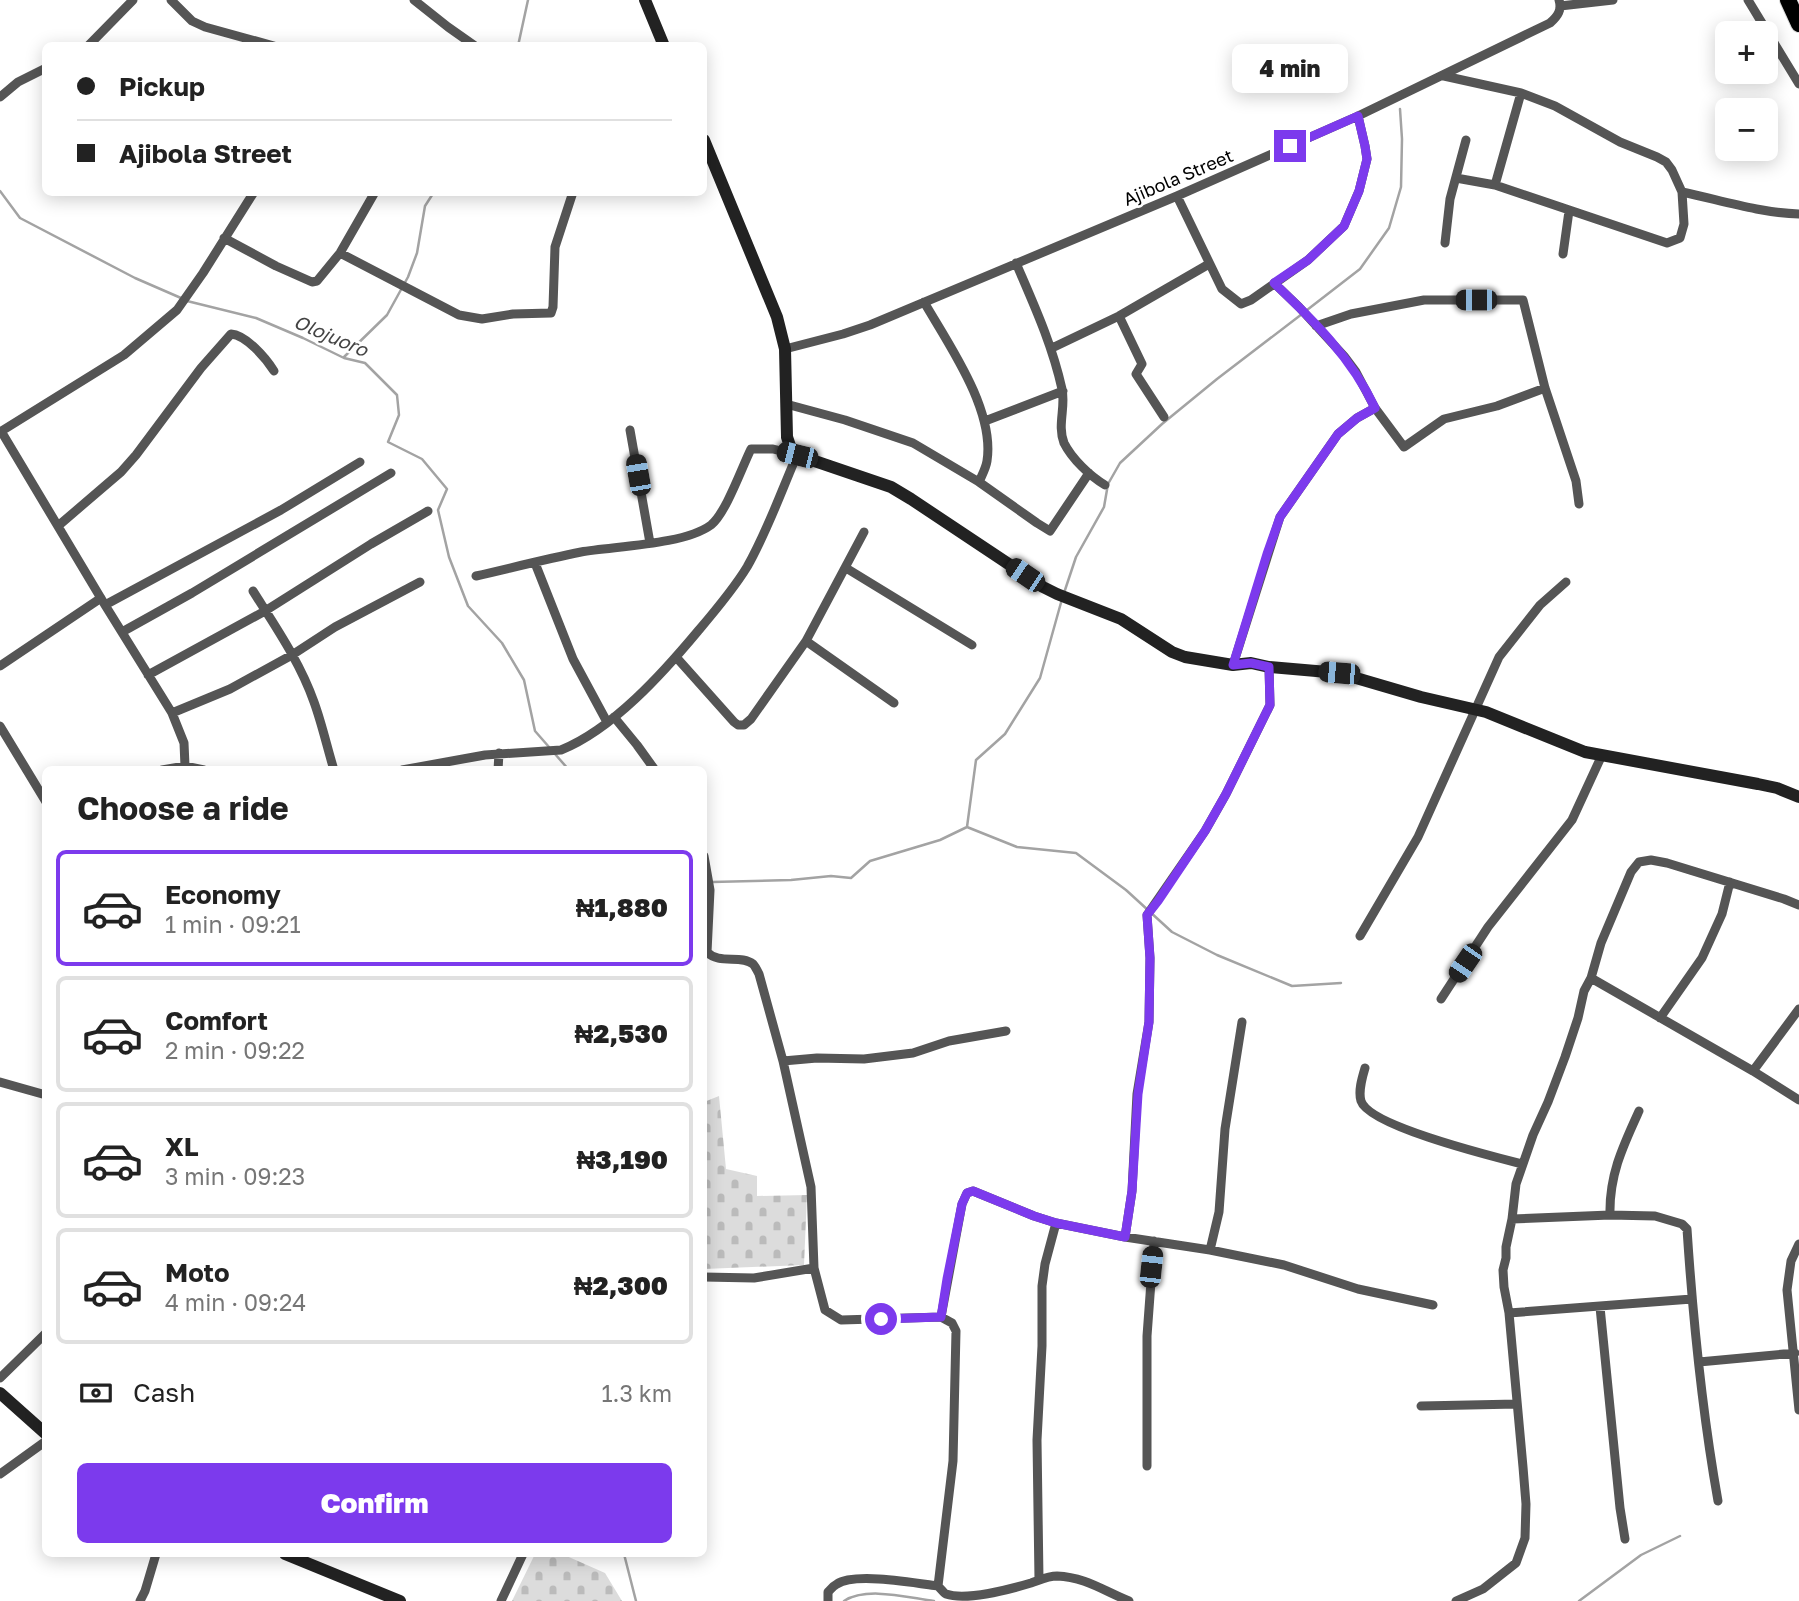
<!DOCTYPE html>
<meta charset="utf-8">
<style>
body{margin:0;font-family:"Golos Text",sans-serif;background:#f6f6f6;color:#222;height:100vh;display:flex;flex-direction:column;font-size:26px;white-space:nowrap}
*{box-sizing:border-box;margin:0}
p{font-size:23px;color:#767676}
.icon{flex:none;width:38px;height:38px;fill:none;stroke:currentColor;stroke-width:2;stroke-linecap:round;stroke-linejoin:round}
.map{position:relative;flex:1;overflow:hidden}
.drawer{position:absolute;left:42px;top:766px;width:665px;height:791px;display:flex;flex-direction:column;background:#fff;border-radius:10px;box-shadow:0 4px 18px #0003}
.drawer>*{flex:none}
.hud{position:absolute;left:42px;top:42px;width:665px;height:154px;border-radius:10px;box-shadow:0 4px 18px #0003;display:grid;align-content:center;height:154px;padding:0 35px;background:#fff}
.buttons{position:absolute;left:1715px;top:21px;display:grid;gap:14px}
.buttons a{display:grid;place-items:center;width:63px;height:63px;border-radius:10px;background:#fff;box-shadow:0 4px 18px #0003;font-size:35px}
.end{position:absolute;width:32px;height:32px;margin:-16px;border:9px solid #7c3aed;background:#fff;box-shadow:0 0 0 4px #fff}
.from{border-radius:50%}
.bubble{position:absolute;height:49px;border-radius:10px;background:#fff;box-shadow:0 4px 18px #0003;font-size:23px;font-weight:800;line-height:49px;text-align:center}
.car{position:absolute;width:21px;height:42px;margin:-21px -10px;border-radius:9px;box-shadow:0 0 5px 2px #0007;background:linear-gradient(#222 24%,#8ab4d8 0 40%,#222 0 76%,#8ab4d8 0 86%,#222 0)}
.hud b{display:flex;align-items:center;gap:24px;height:66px;font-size:26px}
.hud b+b{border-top:2px solid #e0e0e0}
.hud i{width:18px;height:18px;background:#222}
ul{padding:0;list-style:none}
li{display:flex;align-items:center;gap:21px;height:116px;margin:0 14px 10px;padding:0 21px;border:4px solid #e0e0e0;border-radius:10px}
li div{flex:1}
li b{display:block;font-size:26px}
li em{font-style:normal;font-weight:800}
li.on{border-color:#7c3aed}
li>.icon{width:63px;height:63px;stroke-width:1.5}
h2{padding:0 35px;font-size:32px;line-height:84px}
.pay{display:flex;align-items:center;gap:18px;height:77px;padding:0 35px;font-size:26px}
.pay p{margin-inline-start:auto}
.button{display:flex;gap:14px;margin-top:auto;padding:14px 35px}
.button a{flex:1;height:80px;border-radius:10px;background:#7c3aed;color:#fff;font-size:28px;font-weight:800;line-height:80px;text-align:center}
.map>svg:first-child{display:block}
.cemetery{fill:url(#cemetery-stones)}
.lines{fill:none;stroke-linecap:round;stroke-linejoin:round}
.stream{stroke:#a3a3a3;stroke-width:2.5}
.highway-casing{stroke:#dbdbdb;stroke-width:18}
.street{stroke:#555;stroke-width:9}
.secondary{stroke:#222;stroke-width:12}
.highway{stroke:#000;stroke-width:16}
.route{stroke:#7c3aed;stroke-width:9}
.labels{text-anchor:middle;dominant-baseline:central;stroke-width:5;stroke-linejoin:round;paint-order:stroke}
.street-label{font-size:18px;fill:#000;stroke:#fff}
.water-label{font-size:19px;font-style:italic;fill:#444;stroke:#fff}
</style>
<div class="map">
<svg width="1799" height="1601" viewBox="0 0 1799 1601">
<defs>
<pattern id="cemetery-stones" width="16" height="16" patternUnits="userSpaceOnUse" patternTransform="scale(1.75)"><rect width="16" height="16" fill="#dcdcdc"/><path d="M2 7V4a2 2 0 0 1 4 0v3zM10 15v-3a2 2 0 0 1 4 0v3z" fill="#bbb"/></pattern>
</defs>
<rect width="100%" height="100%" fill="#fff"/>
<!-- cemetery -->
<path class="cemetery" d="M719,1096l7,73 31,7v20l50,-1 -3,70 -100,4v-167z
M535,1554h27l43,19 17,28h-110z"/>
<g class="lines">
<!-- stream -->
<path class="stream" d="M518,46l10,-46
M0,191l20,27 115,60 46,20
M187,301l69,17 47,20 41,20 21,5 32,32 2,20 -11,27 34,17 25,30 -9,21 11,47 19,49 34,37 22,37 11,51 14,16
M1307,310l53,-41 29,-41 12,-41 1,-48 -2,-30
M344,357l43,-42 21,-38 9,-24 8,-47 9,-14
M1064,593l12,-36 28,-50 4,-23 12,-21 42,-39 55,-45 85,-65
M555,754l14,16
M967,827l50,20 59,6 50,37 46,42 45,23 75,31 49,-3
M712,882l79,-2 40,-4 20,2 19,-17 70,-21 27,-13 9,-67 29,-26 35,-56 22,-79
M624,1554l12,47
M844,1601c23,-15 65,-3 90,0
M1579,1601l62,-46 39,-19"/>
<defs>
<path id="highway" d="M1788,0l11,24"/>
</defs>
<!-- highway casing -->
<use href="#highway" class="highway-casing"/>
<!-- street -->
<path class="street" d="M171,0l21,21 13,6 69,19
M414,0l34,27 27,19
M1748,0l51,84
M1560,6l53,-6
M88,46l45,-46
M1444,76l77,17 34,13 65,36 37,15 9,5 6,8 10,22c38,8 78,21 117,22
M0,97l18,-15 28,-14
M1456,178l39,7 172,58 13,-5 4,-14 -2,-32
M1495,185l26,-92
M1177,196l45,93 19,15 10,-4 57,-40 36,-34 15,-35 8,-32 -2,-13 -7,-30
M224,238l52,28 36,16 5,-1 23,-28 35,-61
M1445,243l5,-44 16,-59
M340,253l119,62 23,4 31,-5 38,-1 2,-6 2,-60 18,-55
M1563,254l6,-43
M1016,263c18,42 36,81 46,126 4,18 -5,36 2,54 8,16 26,33 41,42
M1274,283l25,24 45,49 12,16 19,36 29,39 40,-28 53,-13 48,-18
M924,302c25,43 71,108 63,159 -1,7 -5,14 -8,21
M1119,316l23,48 -6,10 28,43
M1316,326l35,-12 73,-14h99l22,88 31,93 3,23
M1052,348l67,-32 90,-52
M785,349l58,-15 27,-9 307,-129 181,-80 192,-93c8,-7 12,-13 9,-23
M786,404l59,16 68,23 66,39 58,41 13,8 39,-58
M985,421l78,-30
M630,430l20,113
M1,431l104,174 67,108 12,30 1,23
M0,432l124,-77 53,-45 26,-37 51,-81
M58,526l63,-54 15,-17 65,-87 30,-34c15,1 35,24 43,37
M535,563l38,96 34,63
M846,568l126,77
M253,591c22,35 47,71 61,111 8,22 13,45 20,68
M105,605l176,-95 79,-48
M122,632l70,-39 199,-120
M806,641l88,62
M676,657l58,65 4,3h6l7,-6 55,-78 58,-109
M1233,665l47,-148 58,-83 19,-16 18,-10
M0,666l101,-68
M148,675l117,-64 106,-67 57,-33
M172,713l58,-24 62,-34 43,-28 85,-45
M614,717l23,28 18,25
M0,726l46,76
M162,770l23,-4 19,4
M402,770l83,-15 76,-5c52,-21 102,-77 137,-119 17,-20 35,-41 49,-64 20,-35 34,-75 50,-112l-24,-6h-22c-9,18 -25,64 -40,76 -27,20 -96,21 -130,27 -35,7 -70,16 -105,24
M498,770l1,-17
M704,856l6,34 -3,62c12,13 34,2 46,12 2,2 5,8 6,10l24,87 28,126 3,81 11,42 16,10 100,-3 11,6 4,8 -3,130 -15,125
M1360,936l58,-99 81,-180 41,-52 26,-23
M1591,978l162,93 46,29
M1441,999l47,-72 84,-107 30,-65
M1660,1018l42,-60 20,-44 8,-32
M783,1061l34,-3 47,1 49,-6 36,-12 57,-10
M1365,1068c-3,10 -7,23 -4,33 8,25 134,56 161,63
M1753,1071l46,-62
M0,1082l46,13
M1610,1215c-1,-40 13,-69 29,-104
M1512,1219l98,-4 45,1 27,8 5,5c6,91 15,182 31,272
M1125,1237l7,-46 5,-97 12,-72 1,-64 -3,-43 58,-84 21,-37 44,-89 -1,-38
M1799,1244l-8,17 -4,29 12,120
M1210,1250l9,-38 6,-83 17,-107
M704,1277l50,1 60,-10
M1600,1307l20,201 5,31
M1509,1313l183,-14
M941,1317l21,-113 5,-11 6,-2 61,25 22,7 69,14 85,13 74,15 74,24 75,16
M1699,1362l96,-9
M0,1378l46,-45
M1421,1406l96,-2
M1147,1466v-130l7,-95
M0,1474l46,-33
M1039,1580l-2,-140 5,-94v-60l3,-22 11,-41
M140,1601l5,-10 11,-37
M501,1601l22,-47
M828,1601v-9c3,-3 5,-6 9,-8 17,-12 79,-1 101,2 2,2 6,7 8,8 20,7 65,-5 85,-11 9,-3 17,-7 26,-7 28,1 47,15 72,25
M1456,1601l27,-12 33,-26 9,-25 1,-34 -3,-37 -14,-154 -5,-26 -1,-17 3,-12v-11l6,-28 4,-35 17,-49 15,-33 17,-45 13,-39 6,-27 7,-13 10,-35 30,-71 8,-10 12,-2 16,3 117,36 15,6"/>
<!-- secondary -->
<path class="secondary" d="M645,0l19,46
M704,140l73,177 8,32 2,88 3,9 7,9 94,32 20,12 132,88 14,7 64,25 51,33 13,5 48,8 18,-2 18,4 70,6 82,24 65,15 99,40 173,32 19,4 22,9
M0,1393l46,41
M285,1554l115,47"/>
<!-- highway -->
<use href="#highway" class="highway"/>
</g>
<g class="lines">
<!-- route -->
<path class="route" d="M881,1319l60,-2 6,-38 15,-75 5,-11 6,-2 61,25 22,7 69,14 7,-46 6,-97 11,-72 1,-64 -3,-43 11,-14 47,-70 21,-37 44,-89 -1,-38 -18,-4 -18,2 34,-111 13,-37 58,-83 19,-16 18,-10c-23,-50 -62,-88 -101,-125l34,-23 36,-34 15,-35 8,-32 -2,-13 -7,-30 -68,30"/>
</g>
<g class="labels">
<!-- street labels -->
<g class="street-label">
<text transform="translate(1178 177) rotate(-23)">Ajibola Street</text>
</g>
<!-- water labels -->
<g class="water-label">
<text transform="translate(331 335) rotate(23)">Olojuoro</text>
</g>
</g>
</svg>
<div class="buttons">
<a>+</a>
<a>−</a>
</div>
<i class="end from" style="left:881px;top:1319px"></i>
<i class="end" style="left:1290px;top:146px"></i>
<div class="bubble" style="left:1232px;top:44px;width:116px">4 min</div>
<i class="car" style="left:1476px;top:300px;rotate:270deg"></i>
<i class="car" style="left:797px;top:455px;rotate:284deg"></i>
<i class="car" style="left:638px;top:475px;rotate:350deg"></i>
<i class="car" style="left:1025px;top:575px;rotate:304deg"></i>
<i class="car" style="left:1339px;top:673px;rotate:275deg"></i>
<i class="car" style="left:1465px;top:963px;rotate:214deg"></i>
<i class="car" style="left:1151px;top:1267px;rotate:6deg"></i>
<div class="hud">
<b><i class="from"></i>Pickup</b>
<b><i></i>Ajibola Street</b>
</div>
<section class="drawer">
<h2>Choose a ride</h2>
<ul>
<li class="on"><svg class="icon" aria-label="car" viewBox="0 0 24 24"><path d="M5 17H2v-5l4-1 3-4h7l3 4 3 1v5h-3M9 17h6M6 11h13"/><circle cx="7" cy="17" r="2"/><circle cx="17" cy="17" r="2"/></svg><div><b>Economy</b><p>1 min · 09:21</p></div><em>₦1,880</em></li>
<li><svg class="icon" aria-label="car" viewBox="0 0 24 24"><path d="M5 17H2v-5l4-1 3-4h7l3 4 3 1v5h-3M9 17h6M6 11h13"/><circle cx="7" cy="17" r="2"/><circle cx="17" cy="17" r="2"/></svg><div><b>Comfort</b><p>2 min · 09:22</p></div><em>₦2,530</em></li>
<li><svg class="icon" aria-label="car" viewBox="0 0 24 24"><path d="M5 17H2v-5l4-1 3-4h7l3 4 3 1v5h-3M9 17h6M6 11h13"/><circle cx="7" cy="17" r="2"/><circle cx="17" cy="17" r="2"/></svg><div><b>XL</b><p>3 min · 09:23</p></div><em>₦3,190</em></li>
<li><svg class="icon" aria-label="car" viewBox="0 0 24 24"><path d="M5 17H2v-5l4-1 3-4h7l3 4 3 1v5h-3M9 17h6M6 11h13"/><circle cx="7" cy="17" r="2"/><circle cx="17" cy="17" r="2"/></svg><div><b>Moto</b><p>4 min · 09:24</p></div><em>₦2,300</em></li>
</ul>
<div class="pay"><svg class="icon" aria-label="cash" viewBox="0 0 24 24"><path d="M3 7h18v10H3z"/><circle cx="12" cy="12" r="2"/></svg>Cash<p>1.3 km</p></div>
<div class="button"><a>Confirm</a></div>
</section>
</div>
